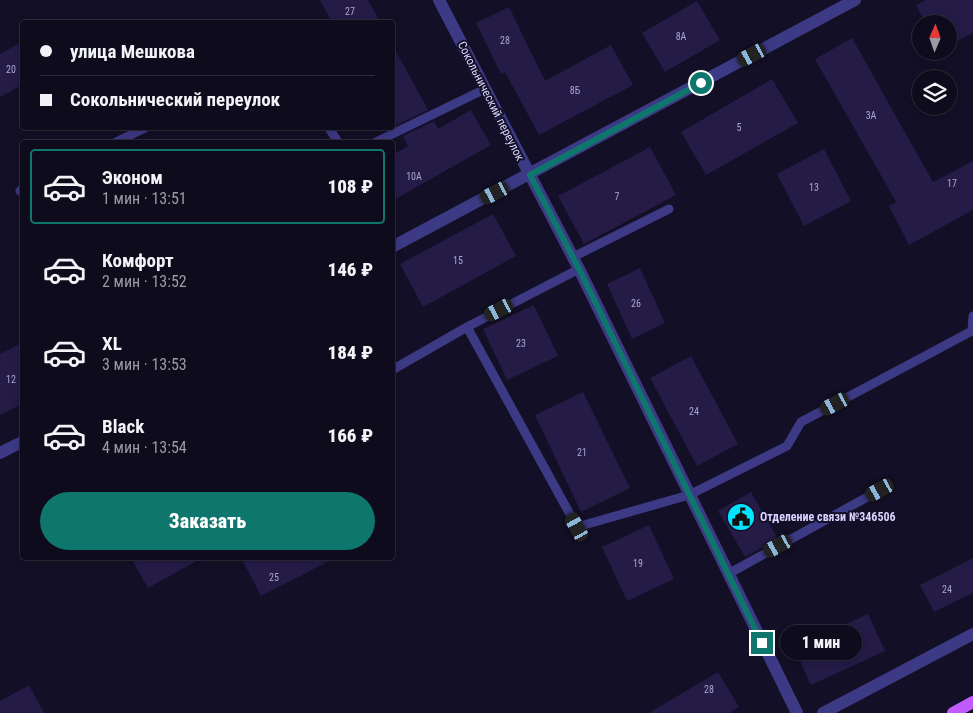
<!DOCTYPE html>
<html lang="ru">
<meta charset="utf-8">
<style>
body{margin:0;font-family:"Roboto Condensed",sans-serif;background:#171425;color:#f1f3f6;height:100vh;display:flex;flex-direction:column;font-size:19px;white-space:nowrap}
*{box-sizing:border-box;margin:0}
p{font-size:16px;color:#9b9ba3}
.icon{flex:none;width:28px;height:28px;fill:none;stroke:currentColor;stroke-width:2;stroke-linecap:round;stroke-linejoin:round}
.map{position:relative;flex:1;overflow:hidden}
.side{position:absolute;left:20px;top:140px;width:375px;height:420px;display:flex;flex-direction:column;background:#0e0b1c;border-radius:5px;box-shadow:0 2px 8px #0003,0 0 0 1px #2e2b3b}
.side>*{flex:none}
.banner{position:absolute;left:20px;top:20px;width:375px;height:110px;border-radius:5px;box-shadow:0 2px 8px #0003,0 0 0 1px #2e2b3b;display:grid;align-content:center;height:110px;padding:0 20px;background:#0e0b1c}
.needle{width:32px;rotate:2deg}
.tools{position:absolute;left:912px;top:15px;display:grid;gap:10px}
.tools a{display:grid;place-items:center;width:45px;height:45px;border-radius:50%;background:#0e0b1c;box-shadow:0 2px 8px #0003,0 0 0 1px #2e2b3b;font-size:25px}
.end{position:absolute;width:22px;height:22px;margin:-11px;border:6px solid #0f766e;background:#fff;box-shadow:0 0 0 2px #fff}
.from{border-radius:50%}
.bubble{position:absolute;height:35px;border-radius:18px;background:#0e0b1c;box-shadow:0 2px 8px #0003,0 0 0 1px #2e2b3b;font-size:16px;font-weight:800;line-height:35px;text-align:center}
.car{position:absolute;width:15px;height:30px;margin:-15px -8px;border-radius:6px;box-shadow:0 0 4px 1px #0007;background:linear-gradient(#222 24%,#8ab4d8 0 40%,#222 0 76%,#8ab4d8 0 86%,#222 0)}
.banner b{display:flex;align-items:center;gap:18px;height:48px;font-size:19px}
.banner b+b{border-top:1px solid #2e2b3b}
.banner i{width:12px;height:12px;background:#f1f3f6}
ul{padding:9px 0 0;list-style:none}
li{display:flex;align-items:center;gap:15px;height:75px;margin:0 10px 8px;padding:0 10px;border:2px solid transparent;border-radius:5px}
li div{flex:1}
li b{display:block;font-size:19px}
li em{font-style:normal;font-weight:800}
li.active{border-color:#0f766e}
li>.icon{width:45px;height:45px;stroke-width:1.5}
.action{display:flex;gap:10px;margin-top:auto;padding:10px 20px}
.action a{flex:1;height:58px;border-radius:30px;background:#0f766e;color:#fff;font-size:20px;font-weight:800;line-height:58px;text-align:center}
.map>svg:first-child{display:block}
.building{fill:#241b47}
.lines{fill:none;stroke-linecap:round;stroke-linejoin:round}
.lane{stroke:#3d3a85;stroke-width:9}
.street{stroke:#3d3a85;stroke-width:12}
.primary{stroke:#c25bff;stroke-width:12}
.route{stroke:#0f766e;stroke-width:6}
.labels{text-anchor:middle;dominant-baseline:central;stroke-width:4;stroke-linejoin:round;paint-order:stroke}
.number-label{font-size:10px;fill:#aca6d1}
.street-label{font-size:12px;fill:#d9d4ff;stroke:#130f26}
.poi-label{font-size:12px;font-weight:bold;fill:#d9d4ff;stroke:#130f26;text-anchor:start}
</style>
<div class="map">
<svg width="973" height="713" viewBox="0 0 973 713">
<rect width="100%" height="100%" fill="#130f26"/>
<!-- building -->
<path class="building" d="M320,0h48l12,22h-48z
M926,0h47v33l-24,12v-21h-23l-10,-19z
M697,1l23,39 -55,32 -23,-39z
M509,7l36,74 66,-36 22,40 -94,50 -34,-63 -4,2 -25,-51z
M852,38l81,144 40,-21v49l-64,35 -20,-39 7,-4 -81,-143z
M22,42v43l-22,12v-43z
M392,44l36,66 -31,15 -5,-8z
M772,79l26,44 -92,52 -25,-43z
M471,110l20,35 -99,56v-46l16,-9 -5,-10 31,-15 4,8z
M650,147l26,48 -92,49 -26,-48z
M824,149l27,52 -47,25 -27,-52z
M493,214l23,42 -93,51 -23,-43z
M640,268l25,55 -33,16 -25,-55z
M534,305l24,51 -51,24 -24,-51z
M22,343v61l-22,11v-61z
M691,356l47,88 -41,22 -47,-88z
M583,392l47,96 -49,24 -46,-97z
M751,492l27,47 -33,18 -27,-46z
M649,525l25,54 -47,22 -25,-54z
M131,558h71l-54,30z
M241,558h94l-74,38z
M973,558v35l-39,19 -14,-27z
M868,614l17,37 -74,34 -17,-37z
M718,672l21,35 -10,6h-80z
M29,685l15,28h-44v-12z"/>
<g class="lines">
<!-- lane -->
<path class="lane" d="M329,128l9,14
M116,142l29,-14
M376,142l109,-53
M20,191l2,-2
M573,257l96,-48
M467,327l110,200 112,-32 98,-49 14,-24 171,-91 1,-15
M392,370l75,-43 112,-58
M728,574l152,-84"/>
<!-- street -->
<path class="street" d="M439,0l140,269 218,444
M392,247l463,-247
M0,453l22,-11
M823,713l150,-79"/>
<!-- primary -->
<path class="primary" d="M953,713l20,-11"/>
</g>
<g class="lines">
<!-- route -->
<path class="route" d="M701,83l-171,92 49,94 183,374"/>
</g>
<!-- icons -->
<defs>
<symbol id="civic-disc" viewBox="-11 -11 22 22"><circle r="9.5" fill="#00e5ff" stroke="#130f26"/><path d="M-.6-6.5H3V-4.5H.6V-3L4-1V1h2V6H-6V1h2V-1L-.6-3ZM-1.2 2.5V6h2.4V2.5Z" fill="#111"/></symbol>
</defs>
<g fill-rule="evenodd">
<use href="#civic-disc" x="725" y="501" width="32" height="32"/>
</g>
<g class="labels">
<!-- number labels -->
<g class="number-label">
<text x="350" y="11">27</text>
<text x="681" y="36">8А</text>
<text x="505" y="40">28</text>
<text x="11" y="69">20</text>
<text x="575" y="90">8Б</text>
<text x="871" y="115">3А</text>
<text x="739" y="127">5</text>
<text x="414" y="176">10А</text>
<text x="952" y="183">17</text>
<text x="814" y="187">13</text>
<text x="617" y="196">7</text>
<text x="458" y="260">15</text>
<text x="636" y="303">26</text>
<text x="521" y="343">23</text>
<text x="11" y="379">12</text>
<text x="694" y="411">24</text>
<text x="582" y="452">21</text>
<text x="638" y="563">19</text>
<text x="274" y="577">25</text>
<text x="947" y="589">24</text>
<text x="709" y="689">28</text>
</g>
<!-- street labels -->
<g class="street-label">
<text transform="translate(491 101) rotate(63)">Сокольнический переулок</text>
</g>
<!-- poi labels -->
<g class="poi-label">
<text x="760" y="517">Отделение связи №346506</text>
</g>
</g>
</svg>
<div class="tools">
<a><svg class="needle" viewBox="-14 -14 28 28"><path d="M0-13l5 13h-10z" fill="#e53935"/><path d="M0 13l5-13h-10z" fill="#9b9ba3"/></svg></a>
<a><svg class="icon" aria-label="layers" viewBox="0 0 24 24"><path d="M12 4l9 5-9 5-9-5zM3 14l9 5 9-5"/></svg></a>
</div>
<i class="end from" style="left:701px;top:83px"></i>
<i class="end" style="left:762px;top:643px"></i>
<div class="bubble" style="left:780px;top:625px;width:82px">1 мин</div>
<i class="car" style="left:752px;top:55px;rotate:242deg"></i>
<i class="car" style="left:495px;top:193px;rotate:243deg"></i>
<i class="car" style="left:499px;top:310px;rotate:243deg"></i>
<i class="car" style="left:835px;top:404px;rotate:242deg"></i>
<i class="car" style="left:880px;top:490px;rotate:241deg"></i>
<i class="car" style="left:577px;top:527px;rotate:331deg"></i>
<i class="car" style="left:778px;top:546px;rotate:241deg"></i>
<div class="banner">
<b><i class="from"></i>улица Мешкова</b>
<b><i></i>Сокольнический переулок</b>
</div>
<section class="side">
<ul>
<li class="active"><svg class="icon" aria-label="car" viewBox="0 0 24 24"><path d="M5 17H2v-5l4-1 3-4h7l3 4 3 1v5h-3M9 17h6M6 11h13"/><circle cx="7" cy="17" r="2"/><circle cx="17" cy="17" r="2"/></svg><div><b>Эконом</b><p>1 мин · 13:51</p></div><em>108 ₽</em></li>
<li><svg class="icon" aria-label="car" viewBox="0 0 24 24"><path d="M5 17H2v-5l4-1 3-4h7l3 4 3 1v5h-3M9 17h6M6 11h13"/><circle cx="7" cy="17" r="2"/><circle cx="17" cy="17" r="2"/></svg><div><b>Комфорт</b><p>2 мин · 13:52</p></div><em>146 ₽</em></li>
<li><svg class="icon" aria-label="car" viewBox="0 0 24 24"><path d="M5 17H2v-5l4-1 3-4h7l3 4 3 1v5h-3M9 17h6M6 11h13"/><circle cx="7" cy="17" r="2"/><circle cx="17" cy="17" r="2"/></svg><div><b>XL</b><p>3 мин · 13:53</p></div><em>184 ₽</em></li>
<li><svg class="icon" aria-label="car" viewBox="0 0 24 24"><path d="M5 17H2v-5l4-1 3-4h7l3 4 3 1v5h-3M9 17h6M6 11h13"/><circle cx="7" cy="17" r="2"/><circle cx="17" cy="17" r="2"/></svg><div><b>Black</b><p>4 мин · 13:54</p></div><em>166 ₽</em></li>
</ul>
<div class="action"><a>Заказать</a></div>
</section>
</div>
